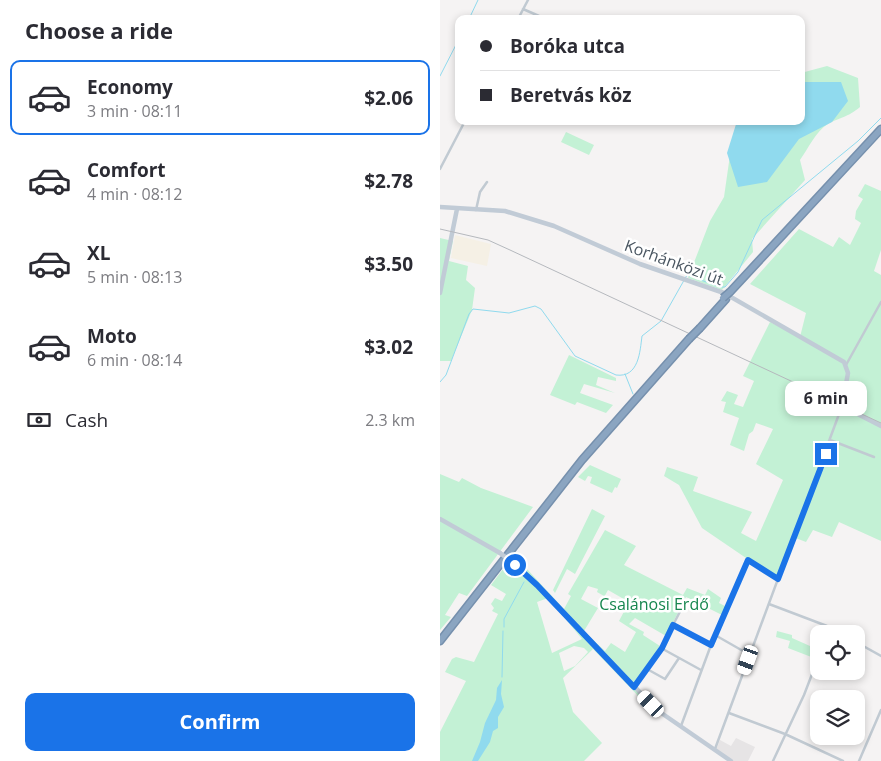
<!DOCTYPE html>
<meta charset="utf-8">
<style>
body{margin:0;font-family:"Open Sans",sans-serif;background:#f7f7f7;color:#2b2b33;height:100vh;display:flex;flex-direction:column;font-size:19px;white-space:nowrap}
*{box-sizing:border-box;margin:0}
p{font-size:16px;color:#7c7c81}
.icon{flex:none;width:28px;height:28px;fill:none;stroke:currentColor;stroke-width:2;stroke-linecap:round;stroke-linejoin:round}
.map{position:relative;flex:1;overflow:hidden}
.drawer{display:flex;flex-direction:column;background:#fff;width:440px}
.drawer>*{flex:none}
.guide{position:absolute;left:15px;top:15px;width:350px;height:110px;border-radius:10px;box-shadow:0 2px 8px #0003;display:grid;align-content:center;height:110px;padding:0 25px;background:#fff}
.controls{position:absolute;left:370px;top:625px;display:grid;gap:10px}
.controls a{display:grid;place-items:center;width:55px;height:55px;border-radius:10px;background:#fff;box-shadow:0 2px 8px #0003;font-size:25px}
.end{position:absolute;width:22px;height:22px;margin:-11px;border:6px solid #1a73e8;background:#fff;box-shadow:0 0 0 2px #fff}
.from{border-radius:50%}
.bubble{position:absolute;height:35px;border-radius:10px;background:#fff;box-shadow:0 2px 8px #0003;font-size:16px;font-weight:700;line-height:35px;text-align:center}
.car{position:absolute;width:15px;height:30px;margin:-15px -8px;border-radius:6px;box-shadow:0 0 4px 1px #0007;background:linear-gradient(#fff 24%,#345 0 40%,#fff 0 76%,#345 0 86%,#fff 0)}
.guide b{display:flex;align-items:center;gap:18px;height:48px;font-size:19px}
.guide b+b{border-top:1px solid #e1e1e2}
.guide i{width:12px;height:12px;background:#2b2b33}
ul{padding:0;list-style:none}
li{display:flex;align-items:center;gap:15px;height:75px;margin:0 10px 8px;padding:0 15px;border:2px solid transparent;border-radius:10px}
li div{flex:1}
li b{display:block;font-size:19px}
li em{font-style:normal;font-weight:700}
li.on{border-color:#1a73e8}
li>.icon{width:45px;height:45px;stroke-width:1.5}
h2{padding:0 25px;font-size:22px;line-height:60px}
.pay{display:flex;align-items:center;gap:12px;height:55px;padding:0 25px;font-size:19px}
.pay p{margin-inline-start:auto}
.button{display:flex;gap:10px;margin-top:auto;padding:10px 25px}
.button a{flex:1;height:58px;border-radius:10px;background:#1a73e8;color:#fff;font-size:20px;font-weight:700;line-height:58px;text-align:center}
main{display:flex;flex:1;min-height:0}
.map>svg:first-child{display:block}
.education{fill:#e6e4e5}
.green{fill:#c3f1d5;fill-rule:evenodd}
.sand{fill:#f5f0e5}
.water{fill:#90daee}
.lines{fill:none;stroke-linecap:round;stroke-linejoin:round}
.stream{stroke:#90daee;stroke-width:1}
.highway-casing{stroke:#7690ad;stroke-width:9}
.street{stroke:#c1cad2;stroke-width:2.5}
.secondary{stroke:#c1cbd6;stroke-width:4.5}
.highway{stroke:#8ba5c1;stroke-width:6}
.rail{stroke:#b5b8bd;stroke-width:1}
.highway-bridge-casing{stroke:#7690ad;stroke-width:9;stroke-linecap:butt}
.secondary-bridge{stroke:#c1cbd6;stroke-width:4.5}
.highway-bridge{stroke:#8ba5c1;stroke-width:6}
.route{stroke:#1a73e8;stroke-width:6}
.labels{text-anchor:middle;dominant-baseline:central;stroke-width:5;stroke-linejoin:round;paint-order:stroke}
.street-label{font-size:16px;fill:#4a5661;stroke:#fff}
.park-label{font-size:16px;fill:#17864f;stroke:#fff}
</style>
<main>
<section class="drawer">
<h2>Choose a ride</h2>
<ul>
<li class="on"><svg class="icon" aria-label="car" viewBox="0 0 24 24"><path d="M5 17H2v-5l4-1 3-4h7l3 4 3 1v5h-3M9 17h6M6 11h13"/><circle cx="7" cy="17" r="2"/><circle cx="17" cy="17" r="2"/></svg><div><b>Economy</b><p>3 min · 08:11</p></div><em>$2.06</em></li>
<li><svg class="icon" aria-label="car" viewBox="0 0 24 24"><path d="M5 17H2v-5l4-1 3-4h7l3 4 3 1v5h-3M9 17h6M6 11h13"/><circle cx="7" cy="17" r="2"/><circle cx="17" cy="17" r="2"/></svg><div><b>Comfort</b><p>4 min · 08:12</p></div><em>$2.78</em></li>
<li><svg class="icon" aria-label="car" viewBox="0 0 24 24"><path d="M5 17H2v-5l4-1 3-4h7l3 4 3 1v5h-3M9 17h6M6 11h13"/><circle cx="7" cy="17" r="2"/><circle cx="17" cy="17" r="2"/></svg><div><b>XL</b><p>5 min · 08:13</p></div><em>$3.50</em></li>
<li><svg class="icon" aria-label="car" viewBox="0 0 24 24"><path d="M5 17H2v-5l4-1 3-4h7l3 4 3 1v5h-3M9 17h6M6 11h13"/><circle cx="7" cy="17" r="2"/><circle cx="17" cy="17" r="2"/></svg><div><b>Moto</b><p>6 min · 08:14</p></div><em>$3.02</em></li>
</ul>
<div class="pay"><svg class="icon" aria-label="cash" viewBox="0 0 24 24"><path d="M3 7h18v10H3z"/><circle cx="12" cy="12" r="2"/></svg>Cash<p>2.3 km</p></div>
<div class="button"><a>Confirm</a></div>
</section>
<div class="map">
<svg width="441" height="761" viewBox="0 0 441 761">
<rect width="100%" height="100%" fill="#f5f3f3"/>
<!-- education -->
<path class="education" d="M296,738l19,9 -7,14h-14l-18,-11 4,-10 11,6z"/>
<!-- green -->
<path class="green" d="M387,66l31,12 2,29c-13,11 -20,10 -32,17 -12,7 -20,25 -28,36l5,20 -53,59 1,13 -31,38 -34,-12 22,-57 14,-24 7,-49 70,-27v-48z
M126,132l28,13 -5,10 -28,-13z
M425,184l16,7v59l-7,21 7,4v266l-42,-19 -7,15 -19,-7 -7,12 -13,-5 -16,42 -75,-51 -23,-43 -15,-9 3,-9 31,10 -5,14 59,21 -11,21 15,8 27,-61 -27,-16 17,-35 -17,-6 -3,8 -4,3 -5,17 -14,-6 9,-27 -16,-6 3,-10 -5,-1 6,-10 11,4 -4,9 9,3 11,-26 -11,-5 27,-54 30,15 6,-24 -56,-29 49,-55 34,18 6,-10 11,8 11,-22 -6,-4 1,-8 7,-12 -5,-3z
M0,238l13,3 -4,20 19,5 -2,14 9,8 -3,22 -21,51h-11z
M129,355l47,23v3l-18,-4 -2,8 19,8 -31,-9 -4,9 33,12 -7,8 -29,-11 -2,3 -25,-10z
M150,465l31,14 -4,9 -2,-1 -3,6 -22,-10 2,-6 -4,-1 -3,5 -7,-4z
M0,474l19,8 3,-4 19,10 52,19 -66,89 -8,-3 -14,22 6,2 -11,13z
M152,509l13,7 -30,58 -8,-5 -12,24 -2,-3z
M165,530l31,16 -12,19 59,30 4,-7 18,7 3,-6 13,9 -2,5 8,4 -3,9 -38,-19 -20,39 -31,-18 -6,6 15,8 -1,3 17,11 -26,39 13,14 -3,3 -51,-53 -30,29 10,34 29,31 -18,18h-144v-29l26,-51 -21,-9 7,-13 4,-2 18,5 24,-48 -6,-3 2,-3 -3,-4 4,-6 7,3 4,-7 -15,-9 21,-28 14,11 38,41 7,-13 -3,-2zM148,586l10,3 -1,3 7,4 -3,4 1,1 6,-11 21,12 -10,19 17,11 -11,20 -14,-9 -6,8 -21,-20 14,-23 -17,-9zM108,598l34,41 -30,14 -15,-51zM134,646l10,2 4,4 -13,14 -11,5 -5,-18z
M337,631l15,4v3l27,12v10l-31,-12 2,-7 -14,-4z"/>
<!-- sand -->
<path class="sand" d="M15,235l36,9 -4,22 -36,-8z"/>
<!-- water -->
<path class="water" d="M361,82h40l7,19 -16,21 -33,17 -32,43 -29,5 -11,-34 10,-32h64z
M62,680l-1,14 3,13 -6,10v11l-5,3 -3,11 -12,19h-6l8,-19 5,-19 11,-23 1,-12z"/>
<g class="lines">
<!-- stream -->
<path class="stream" d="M29,19l9,-19
M0,76l19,-37
M185,374l8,20
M0,382l6,-7 23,-61 4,-5 36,4 26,-7 6,3 34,47 41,19c23,3 24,-24 26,-39l19,-15 26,-46 33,12h5l13,-15 24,-52 96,-79 23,-23
M64,627v-8l20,-37
M62,677l1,-46"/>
<defs>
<path id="highway" d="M290,292l151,-163
M260,328l26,-29
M0,641l142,-181 107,-121"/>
</defs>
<!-- highway casing -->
<use href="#highway" class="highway-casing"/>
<!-- street -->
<path class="street" d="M83,9l16,7
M78,19l10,-19
M0,169l25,-48
M36,210l4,-18 7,-10
M406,365l35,-63
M390,440l44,17
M329,604l58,22 14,8
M233,625l38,20
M275,635l35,20
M416,642l25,14
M221,648l40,22
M207,669l18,10 14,-21
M195,685l26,-37 24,-46
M289,713l56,21 58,27
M241,726l30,-81 37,-85 30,19
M275,749l127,-343
M333,761l31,-66 15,-39
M419,761l22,-51"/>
<!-- secondary -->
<path class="secondary" d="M0,207l65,4 49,15 86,38 84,29 120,69 4,11 -6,33 39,20
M0,293l17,-84
M0,519l60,34
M68,559l29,26 120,125 74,51"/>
<!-- highway -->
<use href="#highway" class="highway"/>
<!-- rail -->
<path class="rail" d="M0,229l48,11 22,10 371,173"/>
<defs>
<path id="highway-bridge" d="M283,298l7,-6
M249,339l11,-11"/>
</defs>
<!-- highway-bridge casing -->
<use href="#highway-bridge" class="highway-bridge-casing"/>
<!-- secondary-bridge -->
<path class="secondary-bridge" d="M60,553l8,6"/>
<!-- highway-bridge -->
<use href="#highway-bridge" class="highway-bridge"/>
</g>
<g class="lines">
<!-- route -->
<path class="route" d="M75,565l22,20 97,102 28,-39 11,-23 38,20 37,-85 30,19 48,-125"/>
</g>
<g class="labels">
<!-- street labels -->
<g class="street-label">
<text transform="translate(234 262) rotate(20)">Korhánközi út</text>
</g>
<!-- park labels -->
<g class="park-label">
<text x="214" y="604">Csalánosi Erdő</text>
</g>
</g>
</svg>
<div class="controls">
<a><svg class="icon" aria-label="locate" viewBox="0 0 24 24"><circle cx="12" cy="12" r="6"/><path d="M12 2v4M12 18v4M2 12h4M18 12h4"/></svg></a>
<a><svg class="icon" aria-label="layers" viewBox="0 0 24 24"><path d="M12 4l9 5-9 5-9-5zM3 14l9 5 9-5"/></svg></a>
</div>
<i class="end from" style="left:75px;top:565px"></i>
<i class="end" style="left:386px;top:454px"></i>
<div class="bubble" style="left:345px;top:381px;width:82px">6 min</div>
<i class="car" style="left:308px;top:660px;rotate:200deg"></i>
<i class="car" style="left:211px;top:704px;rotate:316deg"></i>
<div class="guide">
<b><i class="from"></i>Boróka utca</b>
<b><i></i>Beretvás köz</b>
</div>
</div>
</main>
